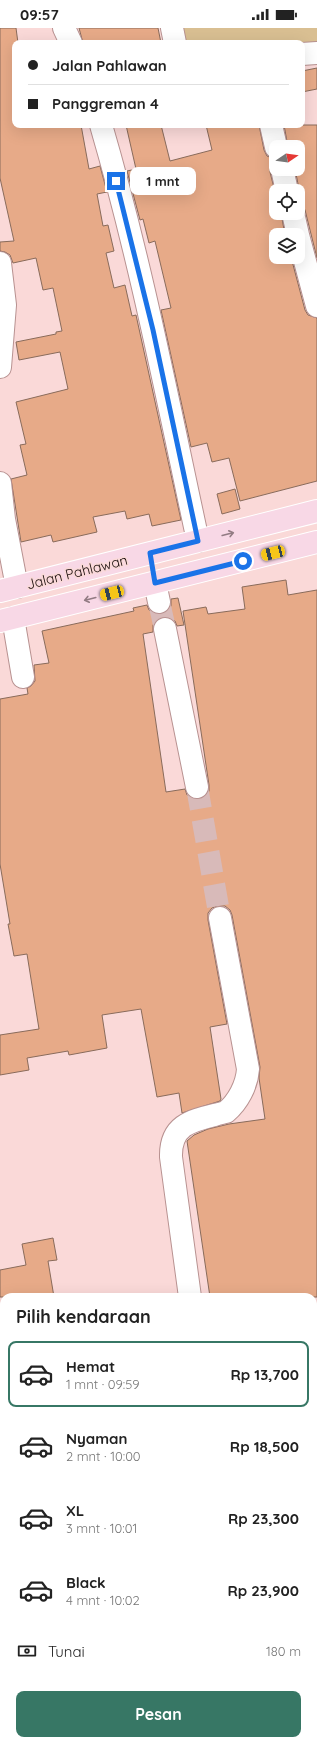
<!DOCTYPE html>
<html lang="id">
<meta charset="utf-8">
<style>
body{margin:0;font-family:Quicksand,sans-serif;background:#f2f2f2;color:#222;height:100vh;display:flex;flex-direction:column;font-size:15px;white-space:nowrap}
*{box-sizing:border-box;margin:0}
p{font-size:13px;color:#767676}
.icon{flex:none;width:22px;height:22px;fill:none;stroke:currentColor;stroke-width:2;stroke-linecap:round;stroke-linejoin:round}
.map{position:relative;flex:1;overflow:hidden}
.details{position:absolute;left:0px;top:1265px;width:317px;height:452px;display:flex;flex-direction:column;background:#fff;border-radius:12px 12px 0 0;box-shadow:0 4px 16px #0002}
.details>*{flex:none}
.hud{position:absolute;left:12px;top:12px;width:293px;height:88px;border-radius:8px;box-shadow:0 4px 16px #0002;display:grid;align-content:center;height:88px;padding:0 16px;background:#fff}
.needle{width:26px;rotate:77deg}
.fabs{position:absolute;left:269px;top:112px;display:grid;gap:8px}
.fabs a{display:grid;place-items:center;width:36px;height:36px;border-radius:8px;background:#fff;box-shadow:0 4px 16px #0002;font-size:20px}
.end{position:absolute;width:18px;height:18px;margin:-9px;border:5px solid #1a73e8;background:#fff;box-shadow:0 0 0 2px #fff}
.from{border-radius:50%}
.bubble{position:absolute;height:28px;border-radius:8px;background:#fff;box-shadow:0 4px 16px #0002;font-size:13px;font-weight:800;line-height:28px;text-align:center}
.car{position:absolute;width:12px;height:24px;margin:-12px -6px;border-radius:5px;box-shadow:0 0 3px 1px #0007;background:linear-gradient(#f5c518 24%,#345 0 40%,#f5c518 0 76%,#345 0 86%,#f5c518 0)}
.hud b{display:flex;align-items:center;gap:14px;height:38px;font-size:15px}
.hud b+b{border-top:1px solid #e0e0e0}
.hud i{width:10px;height:10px;background:#222}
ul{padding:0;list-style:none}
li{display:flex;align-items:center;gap:12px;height:66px;margin:0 8px 6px;padding:0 8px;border:2px solid transparent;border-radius:8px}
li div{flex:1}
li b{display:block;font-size:15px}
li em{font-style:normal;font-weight:800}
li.current{border-color:#377765}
li>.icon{width:36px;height:36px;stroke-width:1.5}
h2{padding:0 16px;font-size:18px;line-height:48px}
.pay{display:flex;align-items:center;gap:10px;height:44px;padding:0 16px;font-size:15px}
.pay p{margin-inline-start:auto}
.action{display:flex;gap:8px;margin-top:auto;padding:8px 16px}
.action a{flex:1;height:46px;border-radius:8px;background:#377765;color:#fff;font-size:16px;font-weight:800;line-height:46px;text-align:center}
.status{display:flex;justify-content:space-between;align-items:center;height:28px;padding:0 20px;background:#fff;direction:ltr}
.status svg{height:11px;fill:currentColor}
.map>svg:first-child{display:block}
.green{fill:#d9bf92}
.building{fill:#e7aa88;stroke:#896b5b}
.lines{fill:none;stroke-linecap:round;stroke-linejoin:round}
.minor-tunnel{stroke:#d8bab9;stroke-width:22;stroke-dasharray:22 11;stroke-linecap:butt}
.minor-casing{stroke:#b89291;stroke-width:24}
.major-casing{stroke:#fff;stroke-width:24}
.minor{stroke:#fff;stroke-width:22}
.major{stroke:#f8d8e6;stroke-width:22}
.oneway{stroke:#927b83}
.route{stroke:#1a73e8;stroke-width:5}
.labels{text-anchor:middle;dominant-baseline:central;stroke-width:3;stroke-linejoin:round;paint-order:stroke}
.street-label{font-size:14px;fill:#160909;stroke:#fad9d8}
</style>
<div class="status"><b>09:57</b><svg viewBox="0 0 49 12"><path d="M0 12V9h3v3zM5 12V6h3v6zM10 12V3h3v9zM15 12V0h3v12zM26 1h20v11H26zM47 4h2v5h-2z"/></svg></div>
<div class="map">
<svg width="317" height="1717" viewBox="0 0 317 1717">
<rect width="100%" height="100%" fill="#fad9d8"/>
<!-- green -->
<path class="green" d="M178,0h139v17l-15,-2h-122z"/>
<!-- building -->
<path class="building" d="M0,0h16l2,15h-3v82h66l8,44 11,-3 7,26 -10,2 6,32 5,-1 6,26 -8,2 8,35 11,-3 7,31 4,-1 45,205 -29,6 -3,-12 -22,5 -2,-8 -32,6 4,15 -44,10 -2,-7 -30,7 -10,-63 16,-4 -7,-30 6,-1 -10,-42 52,-13 -8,-37 -41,8 -3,-18 40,-8v-2l6,-1 -9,-43 -10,2 -7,-32 -23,5 -3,-8 -5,-3 -5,-1v-9l14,-1 -14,-63z
M79,0h79l3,15h-78z
M317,40v21l-15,3v-21z
M126,97h35l9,36 42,-11 -6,-25h53l5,25 3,6 8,3 -5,6v7l6,24v17h5l4,22h-9v22h15l14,53 3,5 9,3v163l-77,20 -11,-43 -17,4 -5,-19 -16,4 -30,-137 10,-2 -16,-67 -6,2 -6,-24 -3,1 -13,-49 9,-2z
M284,97h33v133l-12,-48 -3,-5 -4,-3 1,-13 -4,-20h3v-22h-10z
M235,461l5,20 -18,5 -5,-20z
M286,552l2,15 29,-5v707h-107l-23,-156 7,-6 14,-6 21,-5 36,-5 -6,-41 1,-11 -28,-152 -2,-5 -5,-4h-8l-5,2 -4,5v7l19,104 -17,3 11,72 -1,2 -38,12 -3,-20 -22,4 -16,-88 -39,6 5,33 -38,7 -1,-4 -41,7 2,12 -29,5v-40l39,-6 -12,-75 -13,2 -6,-32h2l-10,-60v-165l28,-5 -1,-6 4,-2 4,-5 -1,-16 15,-2 -7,-32 92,-20 -1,-3 14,-3 2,5 6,4h7l5,-2 4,-6v-7l7,-1 6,27 -7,1 -2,-5 -6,-4h-7l-5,2 -4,6v7l-10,2 23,158 19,-3 2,6 6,4h7l5,-2 4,-6v-6l-26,-174 23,-4 2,7 37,-5 -3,-22z
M53,1210l4,22 -9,1 6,36h-54v-27l26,-5 -4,-21z"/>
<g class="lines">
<!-- minor-tunnel -->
<path class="minor-tunnel" d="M159,574l6,27
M197,759l23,131"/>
<defs>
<path id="minor" d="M64,0l7,15
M172,0l3,15
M302,26l15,-1
M101,97c40,137 67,277 97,416
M271,97l5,22
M282,141l5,22
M293,185l5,22
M298,207l19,71
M0,235l5,42 -5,62
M0,455l4,36 13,68
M155,555l4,19
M13,590l10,59
M165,601l32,158
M190,1269l-19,-140c-1,-36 26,-37 55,-45 12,-10 21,-27 22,-43l-28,-151
M0,1309h4
M0,1478l4,-1"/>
<path id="major" d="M0,563l317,-80
M0,593l317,-79"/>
</defs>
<!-- minor casing -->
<use href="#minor" class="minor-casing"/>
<!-- major casing -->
<use href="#major" class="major-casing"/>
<!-- minor -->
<use href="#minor" class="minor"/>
<!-- major -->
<use href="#major" class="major"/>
</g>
<!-- one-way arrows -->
<defs><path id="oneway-shaft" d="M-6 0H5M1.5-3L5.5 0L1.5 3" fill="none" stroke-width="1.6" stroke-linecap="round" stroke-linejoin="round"/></defs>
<g class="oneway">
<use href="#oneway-shaft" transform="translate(228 506) rotate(-14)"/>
<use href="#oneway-shaft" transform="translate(90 571) rotate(166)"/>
</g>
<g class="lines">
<!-- route -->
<path class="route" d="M116,153l37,149 45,211 -48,12 5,30 88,-22"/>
</g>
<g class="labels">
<!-- street labels -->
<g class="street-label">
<text transform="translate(77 544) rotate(-14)">Jalan Pahlawan</text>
</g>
</g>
</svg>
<div class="fabs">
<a><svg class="needle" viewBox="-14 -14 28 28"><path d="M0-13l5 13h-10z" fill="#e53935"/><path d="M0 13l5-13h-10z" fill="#767676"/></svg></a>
<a><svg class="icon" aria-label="locate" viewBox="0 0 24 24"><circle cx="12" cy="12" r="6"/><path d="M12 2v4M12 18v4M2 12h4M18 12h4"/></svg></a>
<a><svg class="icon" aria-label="layers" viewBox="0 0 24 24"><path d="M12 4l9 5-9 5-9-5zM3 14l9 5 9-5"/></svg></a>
</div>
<i class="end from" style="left:243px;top:533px"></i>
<i class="end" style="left:116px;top:153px"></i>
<div class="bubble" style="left:130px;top:139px;width:66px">1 mnt</div>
<i class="car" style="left:273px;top:525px;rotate:256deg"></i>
<i class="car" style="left:112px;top:565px;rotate:256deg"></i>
<div class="hud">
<b><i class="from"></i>Jalan Pahlawan</b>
<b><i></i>Panggreman 4</b>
</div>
<section class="details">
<h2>Pilih kendaraan</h2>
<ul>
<li class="current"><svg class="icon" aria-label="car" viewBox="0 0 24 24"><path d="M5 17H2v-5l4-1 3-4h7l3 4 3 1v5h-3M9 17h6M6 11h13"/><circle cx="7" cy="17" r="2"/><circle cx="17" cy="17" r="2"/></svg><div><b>Hemat</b><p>1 mnt · 09:59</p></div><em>Rp 13,700</em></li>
<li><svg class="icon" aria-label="car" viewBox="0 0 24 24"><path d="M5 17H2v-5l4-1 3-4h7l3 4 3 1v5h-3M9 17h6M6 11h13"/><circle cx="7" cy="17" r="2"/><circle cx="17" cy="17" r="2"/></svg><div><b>Nyaman</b><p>2 mnt · 10:00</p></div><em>Rp 18,500</em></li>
<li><svg class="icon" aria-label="car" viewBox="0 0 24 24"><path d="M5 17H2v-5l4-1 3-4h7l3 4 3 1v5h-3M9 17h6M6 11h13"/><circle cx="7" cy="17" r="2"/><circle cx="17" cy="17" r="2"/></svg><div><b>XL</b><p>3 mnt · 10:01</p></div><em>Rp 23,300</em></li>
<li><svg class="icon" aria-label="car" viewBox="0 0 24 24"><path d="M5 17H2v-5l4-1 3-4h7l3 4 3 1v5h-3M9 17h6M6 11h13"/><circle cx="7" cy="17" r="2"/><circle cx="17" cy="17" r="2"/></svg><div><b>Black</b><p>4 mnt · 10:02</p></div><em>Rp 23,900</em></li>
</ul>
<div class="pay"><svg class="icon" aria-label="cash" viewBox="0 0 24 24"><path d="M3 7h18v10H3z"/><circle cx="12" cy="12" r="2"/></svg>Tunai<p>180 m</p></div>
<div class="action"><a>Pesan</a></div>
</section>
</div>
